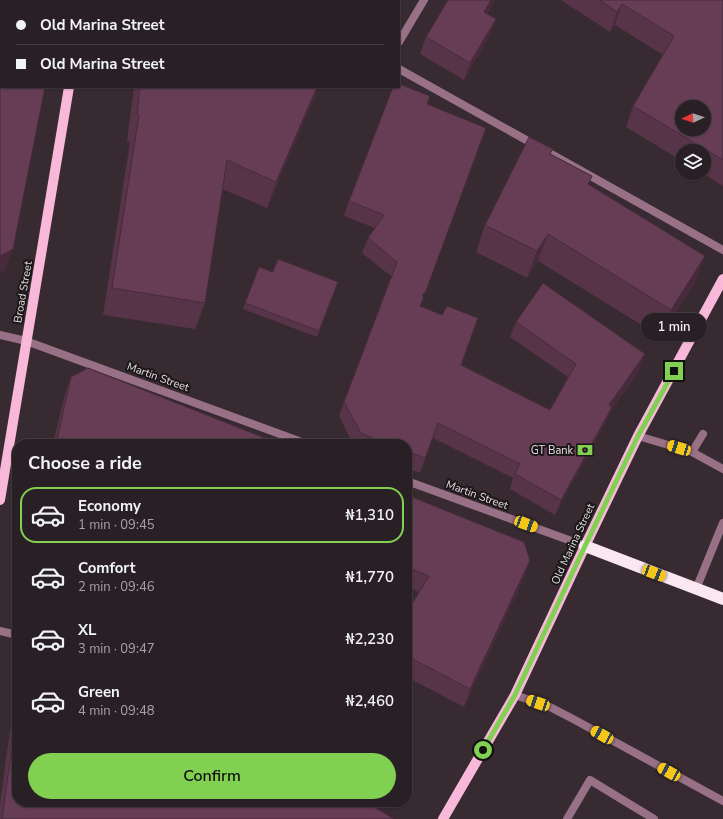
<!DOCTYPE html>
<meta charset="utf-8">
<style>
body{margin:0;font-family:"Nunito Sans",sans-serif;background:#31282d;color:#f1f3f6;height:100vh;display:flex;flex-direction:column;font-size:15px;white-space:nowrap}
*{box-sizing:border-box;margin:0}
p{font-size:13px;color:#a5a3a7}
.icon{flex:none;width:22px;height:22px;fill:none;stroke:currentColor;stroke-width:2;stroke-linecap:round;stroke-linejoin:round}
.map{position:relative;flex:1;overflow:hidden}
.drawer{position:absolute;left:12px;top:439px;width:400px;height:368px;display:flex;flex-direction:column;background:#292025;border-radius:16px;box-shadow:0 1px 3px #0004,0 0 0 1px #453e42}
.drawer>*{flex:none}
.top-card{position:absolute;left:0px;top:0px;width:400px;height:88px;box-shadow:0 1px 3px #0004,0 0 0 1px #453e42;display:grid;align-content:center;height:88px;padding:0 16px;background:#292025}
.needle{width:26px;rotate:266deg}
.controls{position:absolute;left:675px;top:100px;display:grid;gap:8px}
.controls a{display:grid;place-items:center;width:36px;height:36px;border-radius:50%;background:#292025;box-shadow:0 1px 3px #0004,0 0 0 1px #453e42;font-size:20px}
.end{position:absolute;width:18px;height:18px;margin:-9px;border:5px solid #81d051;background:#111;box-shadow:0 0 0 2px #111}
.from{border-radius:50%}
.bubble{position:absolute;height:28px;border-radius:14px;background:#292025;box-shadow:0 1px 3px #0004,0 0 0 1px #453e42;font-size:13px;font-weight:600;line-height:28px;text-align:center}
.car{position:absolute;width:12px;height:24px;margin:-12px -6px;border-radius:5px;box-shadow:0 0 3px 1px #0007;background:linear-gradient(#f5c518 24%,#345 0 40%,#f5c518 0 76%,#345 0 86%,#f5c518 0)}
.top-card b{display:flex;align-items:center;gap:14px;height:38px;font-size:15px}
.top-card b+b{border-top:1px solid #453e42}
.top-card i{width:10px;height:10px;background:#f1f3f6}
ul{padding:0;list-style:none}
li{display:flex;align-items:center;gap:12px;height:56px;margin:0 8px 6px;padding:0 8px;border:2px solid transparent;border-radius:16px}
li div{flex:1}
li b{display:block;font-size:15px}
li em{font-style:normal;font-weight:600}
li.active{border-color:#81d051}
li>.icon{width:36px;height:36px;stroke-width:1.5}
h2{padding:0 16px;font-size:18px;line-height:48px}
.button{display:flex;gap:8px;margin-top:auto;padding:8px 16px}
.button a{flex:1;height:46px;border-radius:24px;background:#81d051;color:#111;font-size:16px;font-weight:600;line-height:46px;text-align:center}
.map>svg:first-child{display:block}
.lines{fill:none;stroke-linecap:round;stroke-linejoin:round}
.service{stroke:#987186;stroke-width:8}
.minor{stroke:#987186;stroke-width:8}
.tertiary{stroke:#987186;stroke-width:8}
.primary{stroke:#f8b8da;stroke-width:10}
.motorway{stroke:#fbe7f1;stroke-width:12}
.wall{fill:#583449}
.shaded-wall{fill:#472b3c}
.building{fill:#663d55;stroke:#472b3c;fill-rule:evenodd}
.route{stroke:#81d051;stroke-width:5}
.labels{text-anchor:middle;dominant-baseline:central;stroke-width:4;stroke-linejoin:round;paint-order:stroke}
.street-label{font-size:11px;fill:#e8e0e4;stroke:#1b1618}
.poi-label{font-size:11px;fill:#e8e0e4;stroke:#1b1618;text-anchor:end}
</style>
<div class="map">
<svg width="723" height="819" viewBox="0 0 723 819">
<rect width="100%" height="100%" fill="#372b31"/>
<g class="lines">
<!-- service -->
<path class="service" d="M638,436l54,16 31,17
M692,452l11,-18
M696,589l27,-66
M515,695l35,12 25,13 148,81
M567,819l23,-39 64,39"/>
<!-- minor -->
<path class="minor" d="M399,42l25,-42
M399,69l324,181
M0,631l17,4"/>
<!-- tertiary -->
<path class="tertiary" d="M0,335l26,6 281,103
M407,481l178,65"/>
<!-- primary -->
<path class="primary" d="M84,1v-1
M0,500l69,-413
M443,819l72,-124 70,-149 53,-110 85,-157"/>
<!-- motorway -->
<path class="motorway" d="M585,546l138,53"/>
</g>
<!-- wall -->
<path class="wall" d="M134,0h118l2,1h-120z
M338,0h59l-1,1h-56z
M495,0l-8,14 9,5 -6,16 -26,45 -44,-26 6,-17z
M561,0h162v186l-21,-13h2v-22h-22v10l-56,-34 7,-21 30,-51 -48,-30 -5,7z
M134,87h185l-52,121 -45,-19 -17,114 -10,26 -92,-14 27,-173 -3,-1z
M427,104l-7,202 41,59 89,45 18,-33 -58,-40 6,-15 124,47 -30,43 -4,9 -51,94 -45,-26 3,-11 -80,-40 -13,35 -13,-5v-24h-54l-14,-28 53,-139 -30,-24 6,-15 7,-10 -31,-12 5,-15z
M551,154l41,22 -3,8 106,98 -34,55 -123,-76 -11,17 -51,-26 9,-27z
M259,267l14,5 65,10 -21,55 -74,-28z
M71,377l209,67h-227l12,-50z
M407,495l123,65 -6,18 -60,129 -57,-30v-65l12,-20 -12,-5z
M17,672v130l377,17h-394v-15l14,-103 -1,-1 3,-25z"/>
<!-- shaded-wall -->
<path class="shaded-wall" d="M491,0h4l-17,28 6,-16z
M622,4l-7,21 -5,7 7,-20z
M496,19l-6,16 -26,45 6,-17z
M317,87h2l-52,121 9,-26z
M548,234l-10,27 -11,17 10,-27z
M13,249l-9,23 -4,2v-18z
M705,256l-10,26 -34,55 10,-27z
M645,354l-5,15 -30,43 -4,9 -51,94 6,-15 48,-95z
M530,560l-6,18 -60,129 6,-18z"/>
<!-- building -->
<path class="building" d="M0,0h63l-1,1h-61v86h44l-32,162 -13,7z
M141,0h111l2,1h-113z
M376,0h16l-1,1h-13z
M448,0h43l-7,12 12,7 -26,44 -44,-26z
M600,0h123v160l-90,-54 41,-70 -52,-32 -5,8zM682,107h22v22h-22z
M399,84l31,12 -3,8 59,24 -60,163 -4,5 2,1 -4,9 22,9 5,-9 31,12 -17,47 89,45 26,-46 -60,-42 27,-39 102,71 -36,51 3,2 -51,93 -46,-26 5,-10 -82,-41 -13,35 -18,-7v-7h-19l-27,-11 -17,-31 53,-140 -29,-24 16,-23 -35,-14 44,-114h6z
M140,87h177l-41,95 -49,-22 -22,143 -93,-15 27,-173 -2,-1z
M529,137l24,12 -3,5 42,22 -4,8 117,72 -34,54 -123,-76 -11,17 -52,-26z
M278,259l60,23 -19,49 -74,-28 14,-36 14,5z
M88,368l192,76h-224l15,-67z
M407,495l117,47 6,18 -60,129 -63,-33v-44l22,-36 -22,-9z
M17,711v91h349l28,17h-392z"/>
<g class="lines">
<!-- route -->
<path class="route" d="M483,750l32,-55 70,-149 53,-110 36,-65"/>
</g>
<!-- icons -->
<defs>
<symbol id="bank-bare" viewBox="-9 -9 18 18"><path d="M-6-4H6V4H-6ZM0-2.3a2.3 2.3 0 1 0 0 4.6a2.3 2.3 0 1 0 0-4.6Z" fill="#81d051" stroke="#1b1618" stroke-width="2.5" paint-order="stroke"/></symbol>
</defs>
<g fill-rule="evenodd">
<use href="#bank-bare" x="574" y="439" width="22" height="22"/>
</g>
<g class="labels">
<!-- street labels -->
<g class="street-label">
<text transform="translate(23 292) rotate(-80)">Broad Street</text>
<text transform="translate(158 377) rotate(20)">Martin Street</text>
<text transform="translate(477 495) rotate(20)">Martin Street</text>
<text transform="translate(573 544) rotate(-65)">Old Marina Street</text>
</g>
<!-- poi labels -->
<g class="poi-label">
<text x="573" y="450">GT Bank</text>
</g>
</g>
</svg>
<div class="controls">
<a><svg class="needle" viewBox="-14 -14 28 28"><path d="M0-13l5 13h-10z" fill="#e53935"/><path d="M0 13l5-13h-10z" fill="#a5a3a7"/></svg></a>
<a><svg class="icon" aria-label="layers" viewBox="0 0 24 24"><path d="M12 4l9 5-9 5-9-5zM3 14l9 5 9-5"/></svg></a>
</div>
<i class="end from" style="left:483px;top:750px"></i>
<i class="end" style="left:674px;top:371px"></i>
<div class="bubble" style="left:641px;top:313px;width:66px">1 min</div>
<i class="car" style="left:679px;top:448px;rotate:287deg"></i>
<i class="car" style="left:526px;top:524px;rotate:110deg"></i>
<i class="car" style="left:654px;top:573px;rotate:111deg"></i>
<i class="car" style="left:538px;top:703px;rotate:289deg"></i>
<i class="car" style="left:602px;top:735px;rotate:299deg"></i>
<i class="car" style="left:669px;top:772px;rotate:299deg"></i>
<div class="top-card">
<b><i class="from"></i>Old Marina Street</b>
<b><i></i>Old Marina Street</b>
</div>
<section class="drawer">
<h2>Choose a ride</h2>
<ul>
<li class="active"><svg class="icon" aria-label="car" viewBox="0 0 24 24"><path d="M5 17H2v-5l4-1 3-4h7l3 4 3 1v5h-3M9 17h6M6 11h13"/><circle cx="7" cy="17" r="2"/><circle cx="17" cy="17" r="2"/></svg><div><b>Economy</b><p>1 min · 09:45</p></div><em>₦1,310</em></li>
<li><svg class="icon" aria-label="car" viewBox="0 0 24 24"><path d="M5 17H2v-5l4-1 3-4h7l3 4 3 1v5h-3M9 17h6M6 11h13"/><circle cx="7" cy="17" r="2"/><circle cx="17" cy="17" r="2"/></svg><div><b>Comfort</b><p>2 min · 09:46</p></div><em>₦1,770</em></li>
<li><svg class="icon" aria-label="car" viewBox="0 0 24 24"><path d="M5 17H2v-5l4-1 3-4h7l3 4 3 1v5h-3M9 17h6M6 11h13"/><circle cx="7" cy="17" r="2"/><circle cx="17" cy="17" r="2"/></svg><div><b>XL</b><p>3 min · 09:47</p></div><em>₦2,230</em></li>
<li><svg class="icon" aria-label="car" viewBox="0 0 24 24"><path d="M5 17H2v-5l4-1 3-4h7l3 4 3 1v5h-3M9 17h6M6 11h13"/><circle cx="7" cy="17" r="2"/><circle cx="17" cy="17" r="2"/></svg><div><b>Green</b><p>4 min · 09:48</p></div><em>₦2,460</em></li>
</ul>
<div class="button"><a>Confirm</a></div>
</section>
</div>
